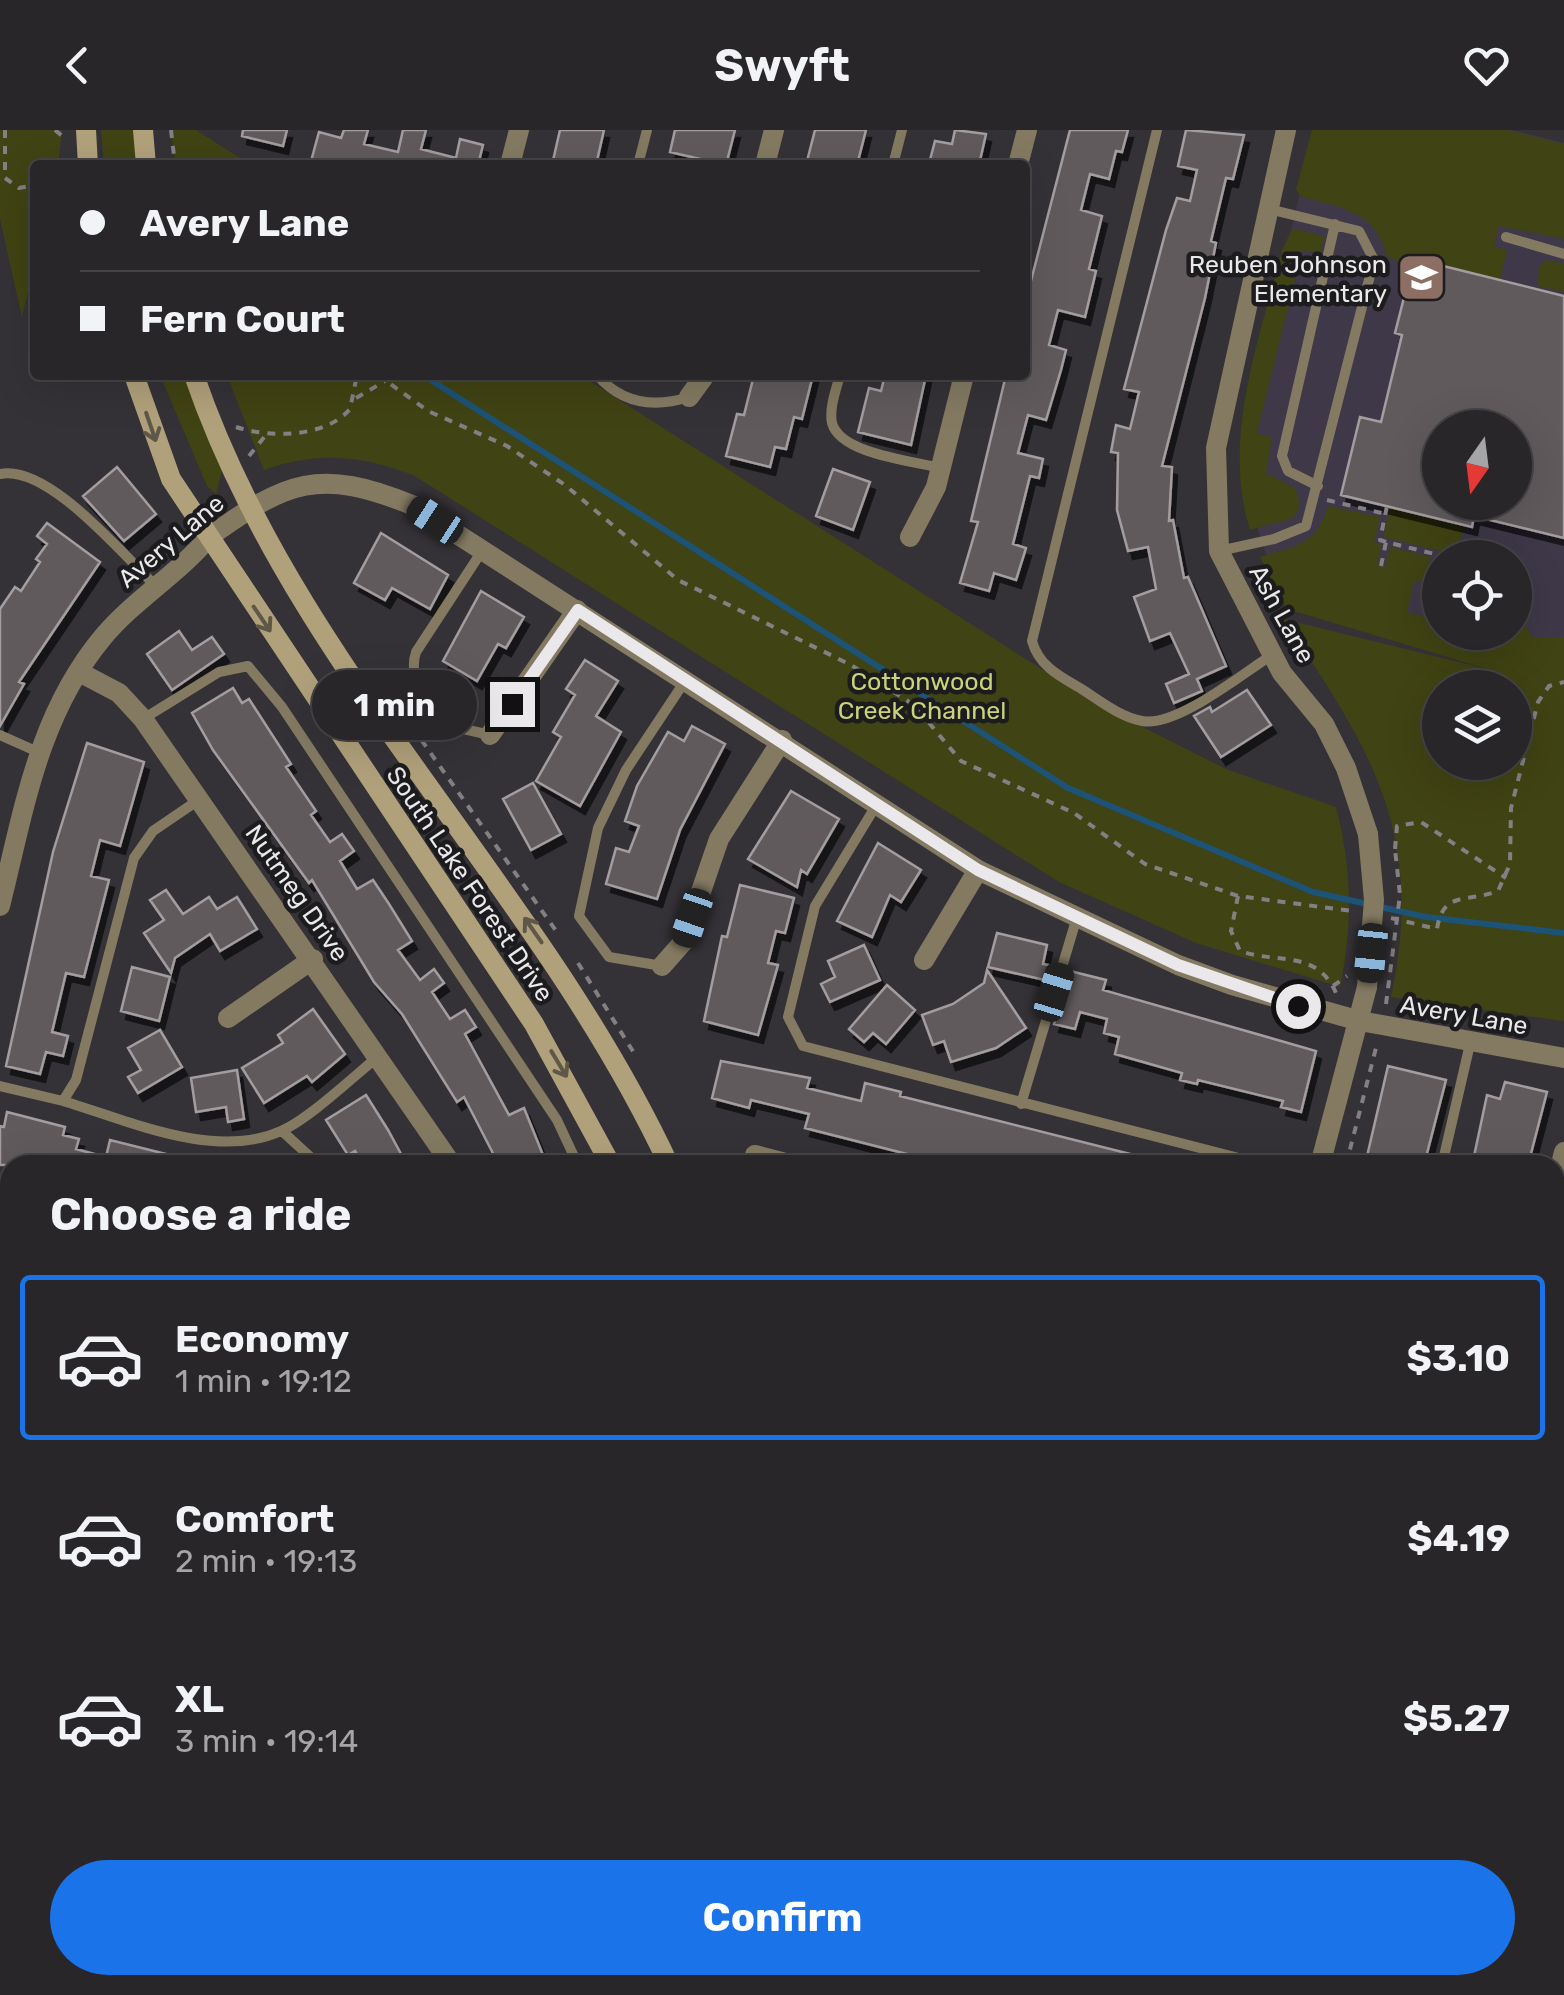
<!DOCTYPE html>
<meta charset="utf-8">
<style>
body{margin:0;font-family:Rubik,sans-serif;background:#302e31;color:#f1f3f6;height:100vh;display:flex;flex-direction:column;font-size:38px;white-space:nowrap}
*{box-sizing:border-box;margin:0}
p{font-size:32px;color:#a5a5a8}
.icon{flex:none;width:55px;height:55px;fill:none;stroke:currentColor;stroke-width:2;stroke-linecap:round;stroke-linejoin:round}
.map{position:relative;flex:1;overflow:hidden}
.side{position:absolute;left:0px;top:1025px;width:1565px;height:840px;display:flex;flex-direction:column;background:#282629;border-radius:30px 30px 0 0;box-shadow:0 10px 40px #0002,0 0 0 2px #444346}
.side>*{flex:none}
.top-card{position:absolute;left:30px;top:30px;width:1000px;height:220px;border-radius:10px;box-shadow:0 10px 40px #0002,0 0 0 2px #444346;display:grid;align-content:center;height:220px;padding:0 50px;background:#282629}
.needle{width:65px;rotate:194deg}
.tools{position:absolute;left:1422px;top:280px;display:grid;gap:20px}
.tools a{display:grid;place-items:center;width:110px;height:110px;border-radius:50%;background:#282629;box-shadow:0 10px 40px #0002,0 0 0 2px #444346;font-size:50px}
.end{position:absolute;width:45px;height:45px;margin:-22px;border:12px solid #eae8eb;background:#111;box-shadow:0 0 0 5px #111}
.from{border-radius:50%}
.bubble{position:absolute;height:70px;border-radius:35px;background:#282629;box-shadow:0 10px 40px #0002,0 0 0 2px #444346;font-size:32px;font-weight:700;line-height:70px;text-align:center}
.car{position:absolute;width:30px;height:60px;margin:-30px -15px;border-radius:12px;box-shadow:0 0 8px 2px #0007;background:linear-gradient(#222 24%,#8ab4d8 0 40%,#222 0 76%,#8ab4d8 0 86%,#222 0)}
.top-card b{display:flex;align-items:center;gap:35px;height:95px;font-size:38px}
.top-card b+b{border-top:2px solid #444346}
.top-card i{width:25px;height:25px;background:#f1f3f6}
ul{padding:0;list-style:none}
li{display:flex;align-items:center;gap:30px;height:165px;margin:0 20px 15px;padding:0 30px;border:5px solid transparent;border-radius:10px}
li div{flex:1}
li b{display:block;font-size:38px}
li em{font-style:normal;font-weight:700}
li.on{border-color:#1a73e8}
li>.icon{width:90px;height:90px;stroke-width:1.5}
h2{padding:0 50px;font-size:45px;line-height:120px}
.button{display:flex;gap:20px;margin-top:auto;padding:20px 50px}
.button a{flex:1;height:115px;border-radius:60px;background:#1a73e8;color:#fff;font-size:40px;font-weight:700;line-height:115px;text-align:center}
header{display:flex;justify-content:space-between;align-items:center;height:130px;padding:0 50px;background:#282629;font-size:45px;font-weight:700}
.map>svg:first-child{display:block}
.commercial{fill:#48372c}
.education{fill:#3e3848;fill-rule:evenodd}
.green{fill:#404313;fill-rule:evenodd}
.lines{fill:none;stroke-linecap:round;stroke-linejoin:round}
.stream{stroke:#1c5377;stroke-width:6}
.building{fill:#615a5c;stroke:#a49d9f;stroke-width:2.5;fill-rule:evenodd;filter:url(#shadow)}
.path{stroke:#838084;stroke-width:4;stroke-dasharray:8 8;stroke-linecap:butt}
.service{stroke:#847a62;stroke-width:10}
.minor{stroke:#847a62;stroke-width:20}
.tertiary{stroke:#847a62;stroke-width:20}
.secondary{stroke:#b1a17b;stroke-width:20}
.path-bridge{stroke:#838084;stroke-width:4;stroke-dasharray:8 8;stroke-linecap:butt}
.tertiary-bridge{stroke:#847a62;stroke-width:20}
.secondary-bridge{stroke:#b1a17b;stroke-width:20}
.oneway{stroke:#5f5747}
.route{stroke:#eae8eb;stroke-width:12}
.labels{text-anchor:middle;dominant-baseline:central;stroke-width:9;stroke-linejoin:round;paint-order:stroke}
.poi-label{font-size:25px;fill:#eae8eb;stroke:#1c1b1d;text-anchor:end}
.street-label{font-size:25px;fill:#eae8eb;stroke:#1c1b1d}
.park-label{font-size:25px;fill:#cad27a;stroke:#1c1b1d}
</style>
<header><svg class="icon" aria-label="back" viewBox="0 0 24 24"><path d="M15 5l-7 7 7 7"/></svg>Swyft<svg class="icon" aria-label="heart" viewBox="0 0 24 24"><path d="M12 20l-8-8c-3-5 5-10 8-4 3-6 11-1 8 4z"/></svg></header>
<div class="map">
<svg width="1564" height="1865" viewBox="0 0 1564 1865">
<defs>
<filter id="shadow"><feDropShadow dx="5" dy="8" stdDeviation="0" flood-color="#0009"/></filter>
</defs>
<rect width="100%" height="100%" fill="#353237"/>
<!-- commercial -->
<path class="commercial" d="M174,1855h395l-3,10h-395z"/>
<!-- education -->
<path class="education" d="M1315,0h197l52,13v510l-43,26 -250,-111 -23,-67 -1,-87zM1440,298h75v74h-75zM1440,428h75v74h-75z"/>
<!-- green -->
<path class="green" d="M0,0h62l-4,35h-23v98l-13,54 -22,-98z
M101,0h36l1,35h-34z
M171,0h25l55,35h-76z
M1312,0h196l56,14v95l-65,-13 -5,20 13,4 -7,30 -87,-22 -9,5 -17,-6c-11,-46 -44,-49 -85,-60l-6,-7z
M1297,99l28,8 -5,16 -18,-3 -45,183 15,4 -6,36 29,15 5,17 -7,13 -43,12c-29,-92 10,-191 32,-280l9,-19z
M1546,130l18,4v28l-26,-6 1,-19z
M160,245h26l36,95 -6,24 -9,-8z
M227,245h353l515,328 131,66 110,38c16,61 17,118 4,180l-144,-44 -137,-61 -646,-407c-51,-20 -97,-24 -149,-5z
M1328,376l52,11 -6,25 7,3 -4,20 8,2 5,-20 41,10 -7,25 -10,-1 -7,31 33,9v11h75v-24l18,30 31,-1v384l-173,-24c35,-163 -20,-248 -108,-378l208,51 -204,-61 -27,-52c37,-12 55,-10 68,-51zM1440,558h75v74h-75z
M1390,377l74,18 -7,30 -74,-18z"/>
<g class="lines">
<!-- stream -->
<path class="stream" d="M423,245l645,413 245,104 113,25 138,16"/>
</g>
<!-- building -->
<path class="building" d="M243,0h44l-4,16 -41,-10z
M344,0h24l-4,14 34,8 5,-22h23l-5,19 35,9 4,-19 23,6 -5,20h-168l9,-33 22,6z
M560,0h44l-8,35h-44z
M675,0h60l-9,35 -56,-13z
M815,0h51l-9,35h-51z
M955,0l31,4 -7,31 -49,-5 5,-19 17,3z
M1070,0h58l-6,22 -6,-1 -7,28 -19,-5 -9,36 21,6 -13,53 7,2 -11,46 -27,-7 -9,35 17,5 -5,20 -15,50 -18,-5 -10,38 25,6 -4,19 -9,-2 -17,68 13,4 -10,32 -22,-7 -5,18 -29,-8 18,-61 -7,-1 35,-146h19v-71z
M1186,0l58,5 -11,44 -7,-1 -15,63 5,2 -11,55 -43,168 10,1 -3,54 4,-1 11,58 4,-1 38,89 -29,13 5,12 -28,12 -8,-19 23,-10 -19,-41 -20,8 -16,-44 22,-8 -8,-42 -20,4 -11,-41 1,-57 -7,-1 5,-27 14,4 9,-37 -15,-3 42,-159 11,-32 13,3 7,-31 -19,-4z
M1419,130l145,36v242l-90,-22 -2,11 -131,-32 19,-78 21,5 21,-87 -7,-2 15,-59 5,1zM1440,298h75v74h-75z
M754,245h59l-11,44 -8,-2 -8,32 -11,-2 -5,20 -44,-11 11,-42 7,1z
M885,245h41l-15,70 -53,-13 11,-44 12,3z
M117,337l39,47 -32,27 -41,-45z
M833,339l37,13 -17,48 -37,-14z
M47,393l53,39 -81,120 5,2 -24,42v-117l15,-22 6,4 19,-29 -4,-3 11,-15 -10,-8z
M381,403l67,42 -18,34 -38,-21 -7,12 -31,-17z
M481,461l43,26 -18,31 -8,-4 -21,37 -34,-20z
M179,501l13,19 20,-13 12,17 -52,36 -25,-36z
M585,530l33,21 -22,35 25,16 -41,74 -44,-25 25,-44 -8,-5 22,-37 -9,-6z
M233,558l9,15 7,-4 42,65 -5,3 30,44 -5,4 19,27 12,-8 12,17 -14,10 17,28 16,-9 16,24 23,37 -14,9 22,30 14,-11 10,14 -12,9 18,27 15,-9 11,17 -11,7 44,81 15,-7 23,57h-48l-35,-68 -7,5 -55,-88 -28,-32 -62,-102 -3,3 -96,-133 -21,-37z
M1247,560l24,35 -50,32 -27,-41 16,-9 2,5z
M692,596l33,18 -45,86 -23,69 -51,-15 10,-36 13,4 10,-26 -14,-5 12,-35 31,-54 16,9z
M87,613l57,19 -24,84 -20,-6 -9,36 18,4 -25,97 -18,-4 -14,59 16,4 -5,20 -17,-4 -6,22 -34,-8 47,-214z
M533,653l28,51 -30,16 -28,-51z
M791,661l48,28 -32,55 -6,-4 -4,17 -49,-28z
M878,713l43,27 -20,32 -11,-7 -18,42 -35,-16z
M740,755l54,13 -9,35 -9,-2 -8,32 10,2 -20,70 -54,-14 18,-85 5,1z
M166,760l17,24 26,-17 8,12 20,-12 20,32 -37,22 -10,-17 -35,24 -4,15 -27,-40 20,-13 -14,-20z
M997,803l50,12 -4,19 10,2 -4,15 -61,-14z
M864,815l16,35 -50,22 -9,-18 14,-7 -7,-16z
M132,837l38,10 -11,44 -38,-10z
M987,840l39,58 -30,20 -45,14 -7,-21 -11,4 -11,-30 31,-11 31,-21z
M1070,841l36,9 -3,10 213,61 -15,61 -20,-5 2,-6 -85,-21 -1,4 -17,-4 2,-7 -67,-19 4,-17 -15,-4 3,-14 -27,-7 -5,17 -21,-5z
M887,855l28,25 -29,34 -13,-11 -9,9 -15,-13z
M313,879l32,45 -33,28 -5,-6 -43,27 -22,-35 41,-25 -5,-8z
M160,900l22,37 -44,26 -10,-16 13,-7 -13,-22z
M721,931l89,17 -3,10 54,13 4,-18 36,9 -1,4 250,63 -1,6h-199l-145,-37 4,-14 -58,-14 -2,8 -37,-10z
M1388,936l58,14 -22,85h-59z
M237,940l7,49 -16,3 -2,-15 -30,5 -5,-34z
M1505,952l42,10 -19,73 -55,-4 14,-66 13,4z
M366,965l22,35 19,35h-43l-9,-14 -7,4 -22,-35z
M7,982l58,15 -2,8 16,4 -3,10 30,8 4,-17 76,19v6h-186v-39l4,1z"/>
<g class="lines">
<!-- path -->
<path class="path" d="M5,0v48l14,10 16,-3
M55,0l12,10
M171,0l4,35
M378,245l50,36 79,35 58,39 113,95 173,85 63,40 47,56 113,52 71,51 93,32 114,15
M356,268l29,-17
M236,297c34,11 89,11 114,-18l7,-34
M249,326l17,-21
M1327,370l59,14
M1386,412l-6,-2 7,-34
M1381,436l5,-24 65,16
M1515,443l6,1
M1431,451l6,-27
M403,584l156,221
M1395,719l2,-23 24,-4 85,56
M1238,766l-7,35 9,20c36,13 77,-2 96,42
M1391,788l46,11c6,-39 30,-26 61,-38l12,-27 1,-56 27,-106 11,-16 15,-4
M578,833l56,90
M1333,856l14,-10
M1346,1035l31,-121
M1130,1865l2,-10"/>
<!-- service -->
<path class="service" d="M1157,0l-125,511c7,25 27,35 48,47 19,12 40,29 62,33 34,7 101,-48 130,-66
M638,35l9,-35
M893,35l9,-35
M1506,107l58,17
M597,245c25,29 57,33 92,22
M840,245c-4,15 -11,33 -8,48 8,31 81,38 108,45
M0,344c48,-10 121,79 156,112
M1318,356l-30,-15 -6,-15 53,-232
M482,421l-66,101c-9,27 12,54 30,73l44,10
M1219,421l55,-12 32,-13 68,-266 -15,-29 -90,-22
M143,589l76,-47 29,-6 34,41 275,413 21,45
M0,605l38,17
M877,674l-62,102 -27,111 15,29 463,119
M662,836l-53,-9 -30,-41 19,-88 28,-58 59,-89
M0,956l63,15 13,-21 58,-222 19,-27 47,-32
M63,971c64,19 152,60 218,30 28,-12 73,-55 99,-76
M1021,974l56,-187
M282,1001l37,34
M1442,1035l28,-121
M0,1256l10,-29
M1555,1349l9,2
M1555,1582l9,2
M0,1740l10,2
M1555,1827l9,2
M10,1835v-2
M772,1855l36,10"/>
<!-- minor -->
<path class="minor" d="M510,35l9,-35
M765,35l9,-35
M1018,35l9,-35
M689,267l16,-22
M910,407l26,-50 28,-112
M79,542l40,21 24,26 309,446
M490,605l87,-125
M0,776c24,-96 38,-191 103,-269 32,-38 74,-62 106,-100
M924,830l54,-90
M662,836l22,-25 35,-102 63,-99
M228,888l85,-59
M755,1025l38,10
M1555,1058l9,-36
M0,1070l10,3
M1555,1471l9,3
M1555,1705l9,3
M1214,1855l38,10"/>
<!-- tertiary -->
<path class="tertiary" d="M1286,0l-70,318 3,103 63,122 42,51 22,44 22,66
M209,407c78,-56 110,-70 203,-32l566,365 200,95 54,20 128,36 204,37
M1320,1035l47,-178
M1106,1865l2,-10"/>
<!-- secondary -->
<path class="secondary" d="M143,0l3,35
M134,245l37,104 363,545 77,141
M194,245c100,293 344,509 475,790
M604,1865l2,-10
M663,1865l3,-10"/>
<!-- path-bridge -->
<path class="path-bridge" d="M1386,874l14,-109 -5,-46"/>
<!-- tertiary-bridge -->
<path class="tertiary-bridge" d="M1367,857l7,-87 -6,-66"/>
<!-- secondary-bridge -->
<path class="secondary-bridge" d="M86,0l2,35"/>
</g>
<!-- one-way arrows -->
<defs><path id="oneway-shaft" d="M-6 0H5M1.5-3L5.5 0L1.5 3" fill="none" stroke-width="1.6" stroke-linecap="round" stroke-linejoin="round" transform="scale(2.5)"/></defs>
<g class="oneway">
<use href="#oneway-shaft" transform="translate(151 297) rotate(71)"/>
<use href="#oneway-shaft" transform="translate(262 489) rotate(56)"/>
<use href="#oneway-shaft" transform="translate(533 800) rotate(-125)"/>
<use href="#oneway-shaft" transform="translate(559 934) rotate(59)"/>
</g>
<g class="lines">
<!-- route -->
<path class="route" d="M512,574l66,-94 400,260 200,95 120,41"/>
</g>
<!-- icons -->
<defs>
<symbol id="school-square" viewBox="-11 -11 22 22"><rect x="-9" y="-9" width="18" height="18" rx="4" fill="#8d6e63" stroke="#1c1b1d"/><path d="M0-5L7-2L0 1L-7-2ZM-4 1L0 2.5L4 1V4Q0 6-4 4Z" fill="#fff"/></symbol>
</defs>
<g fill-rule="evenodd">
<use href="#school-square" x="1394" y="120" width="55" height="55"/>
</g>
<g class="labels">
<!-- poi labels -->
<g class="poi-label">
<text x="1387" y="134">Reuben Johnson<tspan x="1387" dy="29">Elementary</tspan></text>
</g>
<!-- street labels -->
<g class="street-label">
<text transform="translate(171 411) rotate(-40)">Avery Lane</text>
<text transform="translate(1282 484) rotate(61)">Ash Lane</text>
<text transform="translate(470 754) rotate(56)">South Lake Forest Drive</text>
<text transform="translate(297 763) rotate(55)">Nutmeg Drive</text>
<text transform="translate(1464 885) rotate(10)">Avery Lane</text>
</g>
<!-- park labels -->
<g class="park-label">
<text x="922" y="551">Cottonwood<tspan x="922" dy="29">Creek Channel</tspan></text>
</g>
</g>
</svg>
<div class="tools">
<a><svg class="needle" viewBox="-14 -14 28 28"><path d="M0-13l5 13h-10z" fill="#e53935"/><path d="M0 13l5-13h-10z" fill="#a5a5a8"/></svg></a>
<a><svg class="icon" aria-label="locate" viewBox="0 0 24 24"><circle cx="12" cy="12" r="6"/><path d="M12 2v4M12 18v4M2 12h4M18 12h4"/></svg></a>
<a><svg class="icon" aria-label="layers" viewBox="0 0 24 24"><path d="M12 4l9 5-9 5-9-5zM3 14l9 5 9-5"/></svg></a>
</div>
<i class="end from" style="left:1298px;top:876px"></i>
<i class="end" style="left:512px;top:574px"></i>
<div class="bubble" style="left:312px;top:540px;width:165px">1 min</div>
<i class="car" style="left:435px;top:390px;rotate:303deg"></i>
<i class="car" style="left:692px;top:788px;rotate:199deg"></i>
<i class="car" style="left:1371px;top:823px;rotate:186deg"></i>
<i class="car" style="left:1054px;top:862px;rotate:17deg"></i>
<div class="top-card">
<b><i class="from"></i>Avery Lane</b>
<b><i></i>Fern Court</b>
</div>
<section class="side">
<h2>Choose a ride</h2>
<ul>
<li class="on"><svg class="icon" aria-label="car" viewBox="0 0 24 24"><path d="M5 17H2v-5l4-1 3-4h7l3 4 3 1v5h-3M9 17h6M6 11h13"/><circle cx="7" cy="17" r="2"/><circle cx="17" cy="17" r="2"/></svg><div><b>Economy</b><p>1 min · 19:12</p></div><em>$3.10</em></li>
<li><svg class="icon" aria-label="car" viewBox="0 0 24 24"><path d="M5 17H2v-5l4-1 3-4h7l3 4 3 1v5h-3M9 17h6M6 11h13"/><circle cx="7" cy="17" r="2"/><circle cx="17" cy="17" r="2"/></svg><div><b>Comfort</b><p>2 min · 19:13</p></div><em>$4.19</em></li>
<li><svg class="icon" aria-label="car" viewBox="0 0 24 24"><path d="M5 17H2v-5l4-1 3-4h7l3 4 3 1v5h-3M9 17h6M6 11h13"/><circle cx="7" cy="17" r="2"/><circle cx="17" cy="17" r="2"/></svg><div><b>XL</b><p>3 min · 19:14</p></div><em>$5.27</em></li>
</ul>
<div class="button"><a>Confirm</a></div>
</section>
</div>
